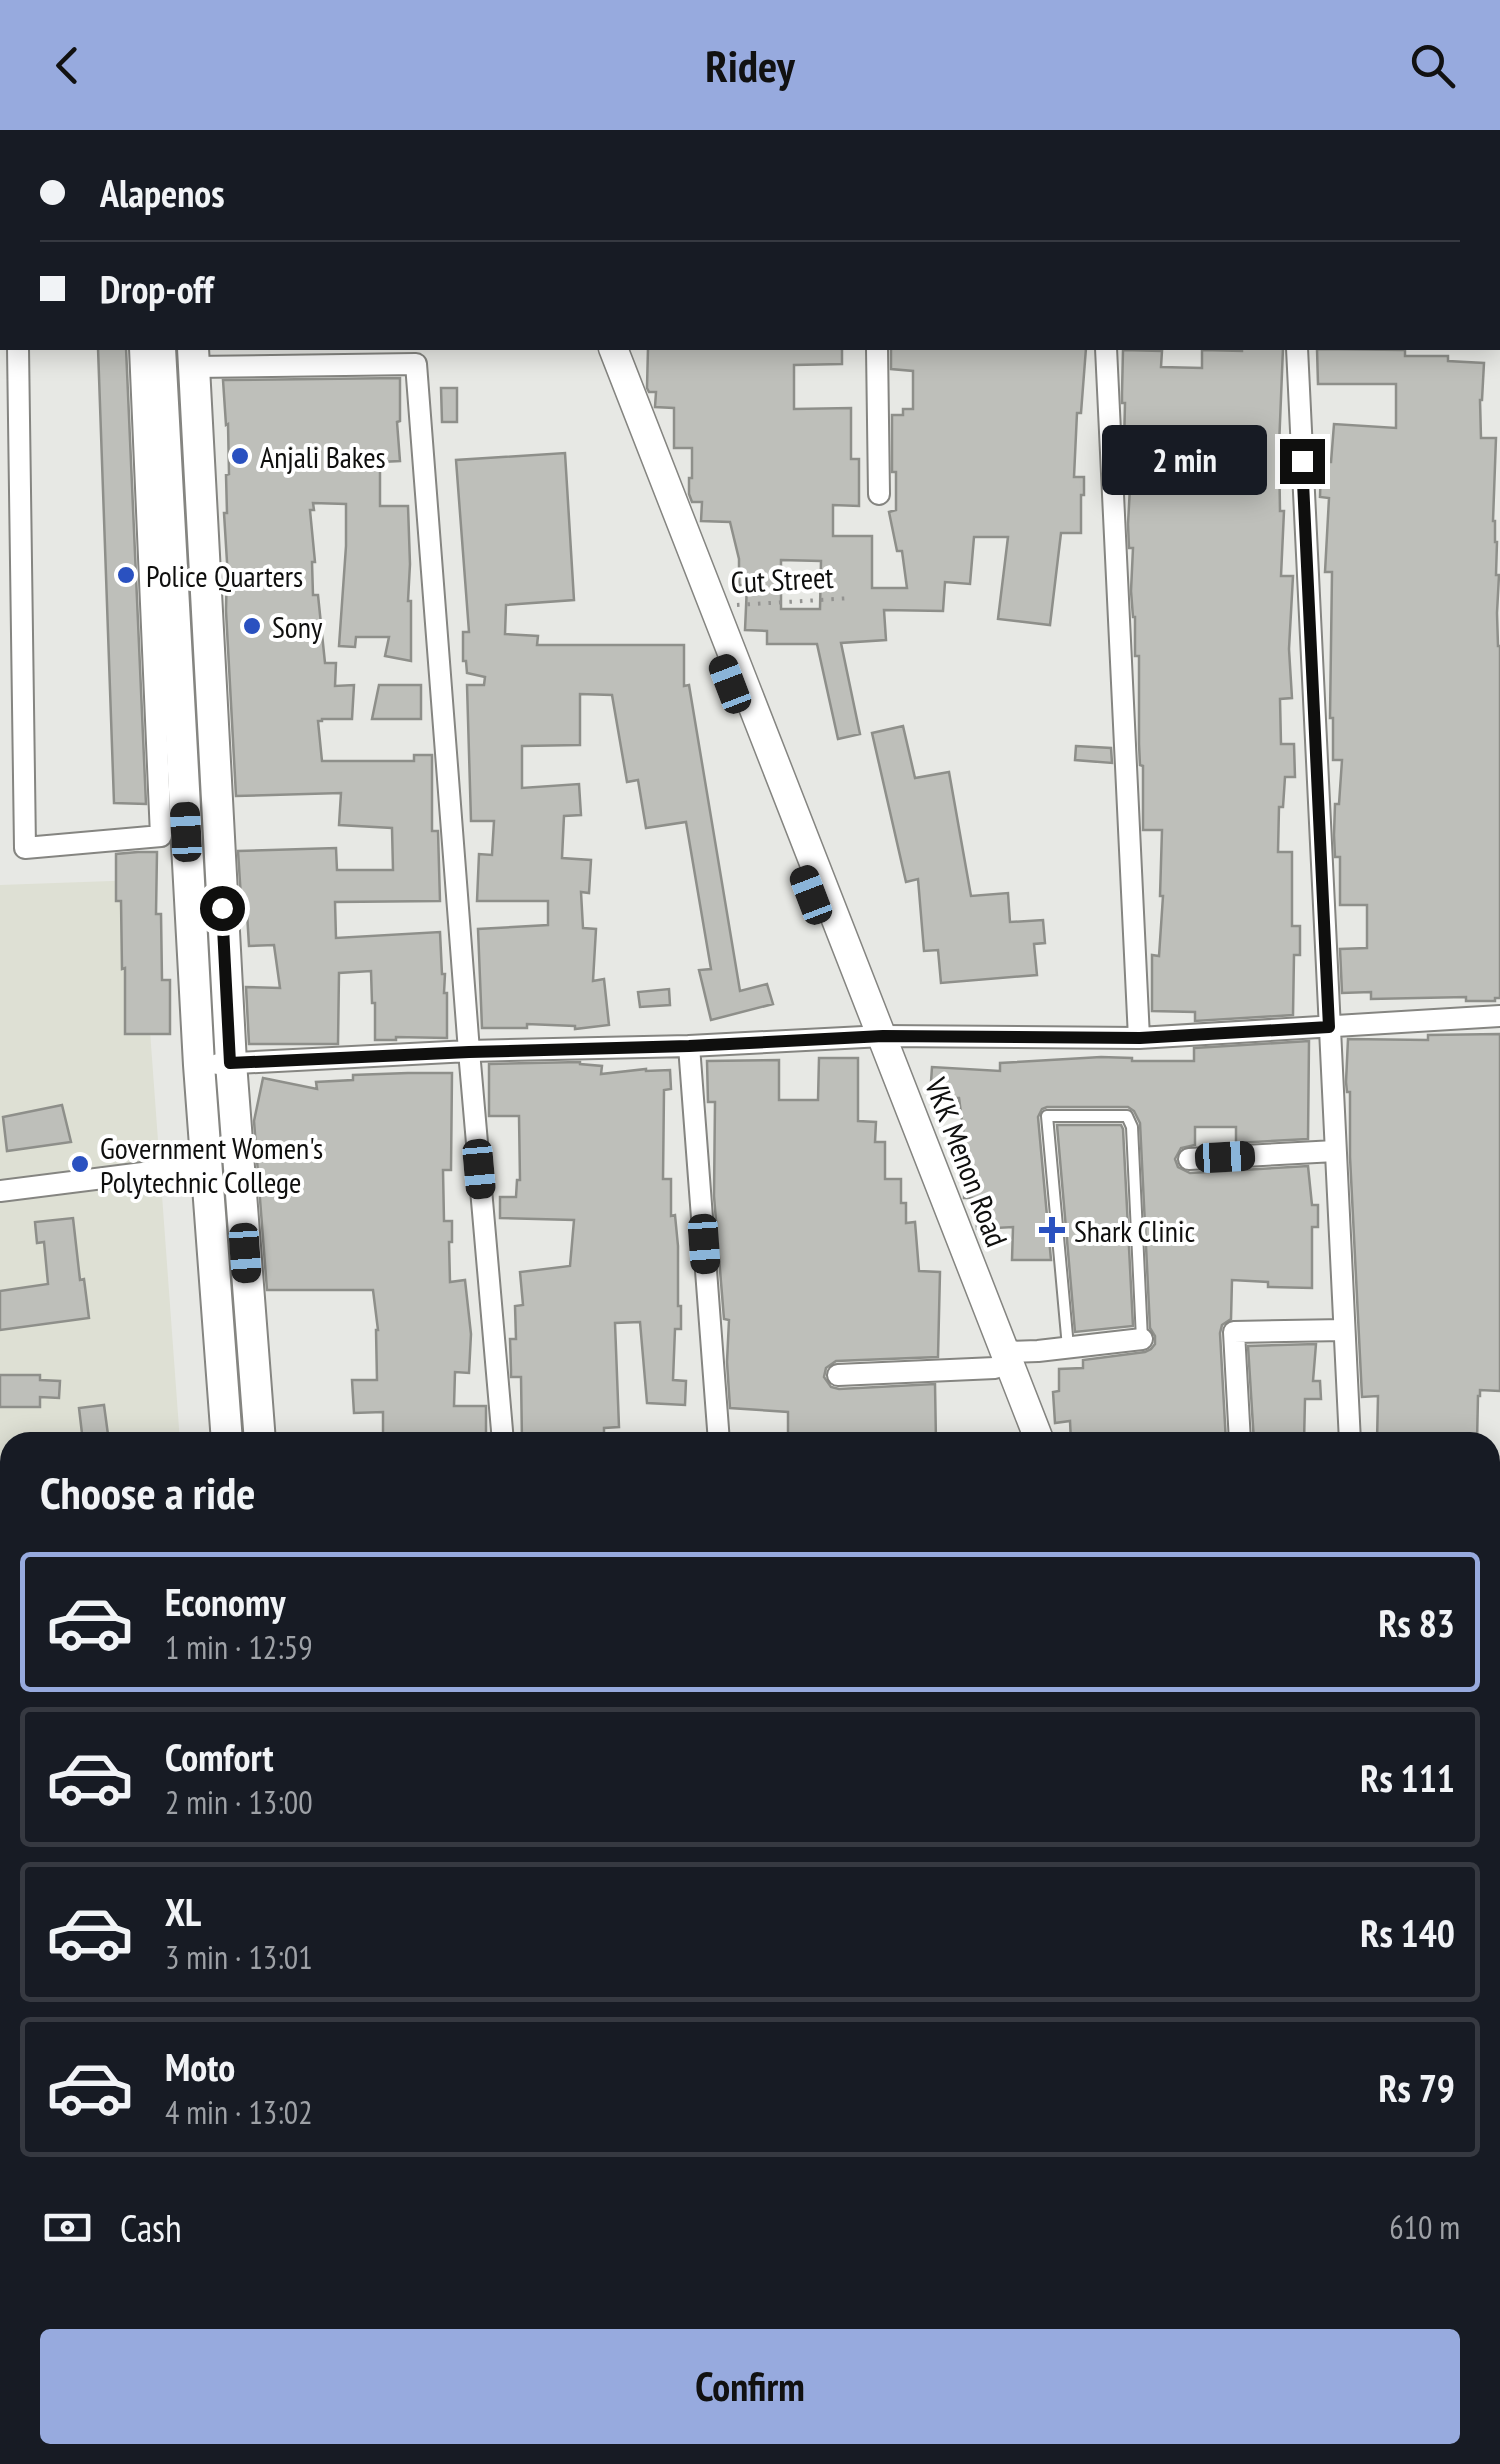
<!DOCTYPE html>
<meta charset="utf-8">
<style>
body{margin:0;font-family:"PT Sans Narrow",sans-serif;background:#242831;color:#f1f3f6;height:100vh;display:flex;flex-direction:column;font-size:38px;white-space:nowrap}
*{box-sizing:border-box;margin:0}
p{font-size:32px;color:#9ea1a6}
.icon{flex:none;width:55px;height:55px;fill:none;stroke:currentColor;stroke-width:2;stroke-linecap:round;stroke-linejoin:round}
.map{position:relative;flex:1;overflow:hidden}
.panel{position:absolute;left:0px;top:1302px;width:1500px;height:1032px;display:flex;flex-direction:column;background:#171b24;border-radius:30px 30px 0 0;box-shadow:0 5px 25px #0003}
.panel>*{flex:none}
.banner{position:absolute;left:0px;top:0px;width:1500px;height:220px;box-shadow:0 5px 25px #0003;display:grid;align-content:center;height:220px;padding:0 40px;background:#171b24}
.end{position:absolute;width:45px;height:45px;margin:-22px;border:12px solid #0f0f0e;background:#fff;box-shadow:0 0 0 5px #fff}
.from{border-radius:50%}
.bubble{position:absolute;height:70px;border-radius:10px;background:#171b24;box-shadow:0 5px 25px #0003;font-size:32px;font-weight:800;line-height:70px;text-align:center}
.car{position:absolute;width:30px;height:60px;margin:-30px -15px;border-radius:12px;box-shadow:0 0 8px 2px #0007;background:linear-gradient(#222 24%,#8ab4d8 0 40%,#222 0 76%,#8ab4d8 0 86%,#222 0)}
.banner b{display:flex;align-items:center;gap:35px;height:95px;font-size:38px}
.banner b+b{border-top:2px solid #363941}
.banner i{width:25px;height:25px;background:#f1f3f6}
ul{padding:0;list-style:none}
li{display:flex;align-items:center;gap:30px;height:140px;margin:0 20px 15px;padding:0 20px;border:5px solid #363941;border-radius:10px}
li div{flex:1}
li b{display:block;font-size:38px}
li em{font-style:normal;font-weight:800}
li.on{border-color:#97aade}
li>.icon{width:90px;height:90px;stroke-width:1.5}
h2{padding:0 40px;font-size:45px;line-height:120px}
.pay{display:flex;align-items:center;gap:25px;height:110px;padding:0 40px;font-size:38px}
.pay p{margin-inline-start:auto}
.primary-button{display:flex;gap:20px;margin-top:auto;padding:20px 40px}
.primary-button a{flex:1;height:115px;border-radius:10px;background:#97aade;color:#111;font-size:40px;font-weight:800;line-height:115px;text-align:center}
header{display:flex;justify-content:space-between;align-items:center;height:130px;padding:0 40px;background:#97aade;color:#111;font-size:45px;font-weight:800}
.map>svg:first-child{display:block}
.built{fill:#dee0d4}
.building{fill:#bebfba;stroke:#8e8f8a;stroke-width:2.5;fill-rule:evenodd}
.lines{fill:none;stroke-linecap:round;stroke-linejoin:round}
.lane-casing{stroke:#858581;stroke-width:14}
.street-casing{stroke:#858581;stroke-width:24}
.secondary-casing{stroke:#858581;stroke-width:31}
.primary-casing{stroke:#858581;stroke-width:34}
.path{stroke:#939391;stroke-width:4;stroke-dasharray:2.5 8;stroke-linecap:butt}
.lane{stroke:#fff;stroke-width:10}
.street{stroke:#fff;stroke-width:20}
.secondary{stroke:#fff;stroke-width:28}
.primary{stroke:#fff;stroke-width:30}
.route{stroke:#0f0f0e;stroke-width:12}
.poi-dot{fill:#2a51c0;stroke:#fff;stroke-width:4}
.labels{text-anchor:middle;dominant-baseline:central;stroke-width:8;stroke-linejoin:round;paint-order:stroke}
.poi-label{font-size:30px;fill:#0f0f0e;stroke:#fff;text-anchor:start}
.street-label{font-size:30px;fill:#0f0f0e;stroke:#fff}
</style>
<header><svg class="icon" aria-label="back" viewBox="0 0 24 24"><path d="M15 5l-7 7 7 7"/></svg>Ridey<svg class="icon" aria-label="search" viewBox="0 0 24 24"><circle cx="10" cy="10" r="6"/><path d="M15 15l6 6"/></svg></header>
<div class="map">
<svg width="1500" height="2334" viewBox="0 0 1500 2334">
<rect width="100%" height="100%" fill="#e7e8e4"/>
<!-- built -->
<path class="built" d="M139,750l41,562h-170v478l-10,-3v-1032z"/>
<!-- building -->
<path class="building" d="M98,218h28l20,456 -32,-1z
M648,218h194v16l-48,1v44l57,-1v51h8v47l-26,-1v31h39v52h35l-5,-37h-5l-8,-39 7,-2v-38h-4v-57h11v-6h10v-38l-22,-2v-21h195l-5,65h-4l-3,64h10v18h-3v38h-20l-11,92 -52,-6 10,-82h-34l-4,47 -25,-2 -2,29 -59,-1 2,30 -45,3 19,91 -22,5 -21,-95h-50v-13l-22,-1 2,-45h-8v-26l-9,-37 -29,-1 1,-19h-10l-3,-8v-16h3v-30h-18v-40l-19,-1 1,-15h-7l-2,-4zM781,430l40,1 -1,48h-39z
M1242,218h41l-4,99 1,64h4l-3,65h12l-4,73 3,49 -12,1 1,45h13l1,33h-10l-2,30h-4l-1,45h14v74h8v29h-6l-1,60 -98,6v-9l-43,-1v-56l7,1 4,-60h-3l2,-66h-19v-64l-3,-1 -1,-21v-88h-4v-39h-2l-2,-26 2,-43h-4l-1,-24 2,-37 13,1v-42l-19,-1 1,-42h-3v-10l1,-43 39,1 -1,16 41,1v-18l40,1z
M1317,219l88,1v6h43v5l36,2 -2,37h-2l1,38h15l-3,83h2v21h2l-1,33h3l-2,38 1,33h2v352h-5v3h-29v-4l-95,2v-7l-29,1 -2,-44 27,-1v-43h-27v-48h-5l-1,-22 1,-31h4l3,-44h-9v-42h-3l2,-146h-7l4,-74 -9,-1 1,-35h10l3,-38 62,4v-44h-78z
M400,248v43l-3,1 3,39 -20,1v44h28l2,58 -2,37h3v60l-26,-5 4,-19h-33l-1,10 -16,-1 7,-100v-42l-33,-1 1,7h-4l5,52h-3l1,33h5l7,68h11l-1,23 19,-1 -2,34h-30v2h-4l4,40h92v-6h18v76h6l2,70 -105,1 1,36 104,-6 2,42h3l-1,19h3v45l-51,-1v3h-21v-37h-3l-1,-32 -32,2 -1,71h-89l-3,-57 34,1 -6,-43 -25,1 -2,-33 -5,1 -4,-63 98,-3 1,22h56l-1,-42 -53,-3 2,-32 -105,3 -10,-185 1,-49 -3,-49h3l-1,-38 3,-1 -1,-50 -2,1 -3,-45z
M441,258h16v34h-15z
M565,323l9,147 -68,5 -1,29 33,2 -1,9h147v41l5,-1 51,306 27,-7 6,20 -62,16 -12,-50 12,-1 -25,-147 -40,6 -8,-48 -11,2 -15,-87 -32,-1v51l-58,1v42l57,-4 2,31 -17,1 -2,42 29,2 -2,33 -8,-1 2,36 13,1 -3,52 11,-2 5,46 -34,4v-3l-48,-2v4h-45l-4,-99 70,-4v-24h-71l2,-47 13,1 2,-34h-23l-4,-136h17l1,-8 -18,-4 -1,-12h-3v-29h6l-13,-172z
M379,555h42v34h-49z
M903,596l12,52 34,-6 22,124 37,-3 2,29 33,-2 2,23 -11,1 3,31 -96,8 -3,-33 -14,1 -6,-72 -12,3 -34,-149z
M1076,616l35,2 1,15 -37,-3z
M138,722h19l-1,62h5l1,66h8v54h-45v-66l-3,1 -1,-68h-5v-47z
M669,859l1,16 -30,2 -2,-15z
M1500,904v357l-20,-1v6h-2l-1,46h-100l1,-46 -16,1 -12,-240v-65h-3l-1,-10 2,-43 80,1v-5z
M1309,911l-1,98 -72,4v-16h-41v18l-14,3 -6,11 3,8 12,6 118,-7 4,39h6v22h-6v61l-44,-1v-5l-36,-2 -1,39 -9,6 -2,8 6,109h-155l-1,-21 -15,2 -2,-31 6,-1v-22l24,-1v-8l62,-8 6,-3 4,-5v-8l-5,-8 -10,-205 -6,-12 -6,-4h-81l-5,2 -4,8 13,143h-39l1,-33 -36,2 -2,-31h-11v-39h3l-8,-61 -29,-1 2,-30 68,4v-8l101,-6 31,1v3h62v-13z
M819,928h39v63l18,1 -1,20h10v37h16v24h5v20l9,-1 4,49 21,1 -2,85 -102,4 -10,7 -2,9 7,10 8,2 96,-5 1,58h-137v-5h-11v-25l-58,-4 -3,-46 2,-42 -5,-1 -10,-123 1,-94h-7l-1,-41 72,-1v40h39z
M580,932v2l22,2 -1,8 45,-5v2l24,-1 1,19 -7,1 -1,89h8v37l4,-1 3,31v60h3v23h-6l-2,51 13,1 -1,24 -38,-2 -7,-81 -25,1 4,104 -15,1v11l-82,3 -1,-65h-10v-7l-1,-31h6l-1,-33 8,-1 -3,-33 50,-6 4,-46 -74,-2v-21h16l1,-17h3l-1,-64h-30v-52z
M408,943h44l-1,97h-8l1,51h8v21h-3l1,40 15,-2 6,54 -2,39 -14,-1 -1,34h32v36h-103v-30l-29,1 -2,-33h25l-1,-50h2l-5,-40h-106l-13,-169 9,-43 54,11 -1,-7 37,-2v-5z
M62,975l9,37 -64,9 -4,-34z
M1057,995h64l2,4 10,197 -58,6z
M73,1088l7,62 4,-1 5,39 -89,12v-39l48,-7 -4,-42 -7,1 -2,-21z
M1316,1214l-3,37h7l1,18h-16l-1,43h-50l-6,-96z
M0,1245h40v5l20,1 -1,17 -19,-1v10h-40z
M104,1275l5,37h-26l-4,-34z"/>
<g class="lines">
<defs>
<path id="lane" d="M1068,1217l-21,-231h80l5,11 10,212
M0,2092l10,9"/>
<path id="street" d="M8,0v2
M131,0v2
M679,0v2
M1084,2l1,-2
M1498,204h2
M18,218l7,500 136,-12 -21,-488
M877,218l2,146
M1106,218l33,690
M1297,218l53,1094
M193,237l223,-3 53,687 34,391
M689,916l30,396
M218,934l251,-13 220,-5 194,-10 256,2 361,-22
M1189,1029l146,-8
M0,1061l206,-26
M1005,1222l33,-1 104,-12
M838,1245l157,-7
M1240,1312l-6,-110 110,-2
M1490,1539h10
M1490,1815h10
M1490,2095h10
M0,2267l10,8
M67,2325l10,9
M531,2325l1,9
M365,2333l26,1
M990,2334l6,-9
M1059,2334l2,-9
M1308,2334l1,-9"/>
<path id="secondary" d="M509,0l1,2
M613,218l427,1094
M0,1900l10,3
M0,1941l10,3
M1019,2325l12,9
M1446,2325l4,9"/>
<path id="primary" d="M158,0l1,2
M190,0v2
M160,218l39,717 28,377
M193,218l38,715 29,379
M124,2334l6,-9
M161,2334l7,-9"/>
</defs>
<!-- lane casing -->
<use href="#lane" class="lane-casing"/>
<!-- street casing -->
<use href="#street" class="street-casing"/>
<!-- secondary casing -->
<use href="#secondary" class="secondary-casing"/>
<!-- primary casing -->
<use href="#primary" class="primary-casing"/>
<!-- path -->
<path class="path" d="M737,475l115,-7"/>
<!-- lane -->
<use href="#lane" class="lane"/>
<!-- street -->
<use href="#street" class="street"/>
<!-- secondary -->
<use href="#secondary" class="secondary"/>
<!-- primary -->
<use href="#primary" class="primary"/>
</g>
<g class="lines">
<!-- route -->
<path class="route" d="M222,778l8,155 239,-11 220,-6 194,-10 257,2 189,-11 -27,-566"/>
</g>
<!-- markers -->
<g class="poi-dot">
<circle cx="240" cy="326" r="10"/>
<circle cx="126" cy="445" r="10"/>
<circle cx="252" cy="496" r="10"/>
<circle cx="80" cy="1034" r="10"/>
<path d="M1047 1085h10v10h10v10h-10v10h-10v-10h-10v-10h10z"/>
</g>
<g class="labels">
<!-- poi labels -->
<g class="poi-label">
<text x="260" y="326">Anjali Bakes</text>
<text x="146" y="445">Police Quarters</text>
<text x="272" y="496">Sony</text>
<text x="100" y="1017">Government Women's<tspan x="100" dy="34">Polytechnic College</tspan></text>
<text x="1074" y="1100">Shark Clinic</text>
</g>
<!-- street labels -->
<g class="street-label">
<text transform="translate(782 449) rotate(-3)">Cut Street</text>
<text transform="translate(967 1032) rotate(69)">VKK Menon Road</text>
</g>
</g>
</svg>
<i class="end from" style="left:222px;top:778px"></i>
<i class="end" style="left:1302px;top:331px"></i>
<div class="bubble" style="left:1102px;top:295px;width:165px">2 min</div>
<i class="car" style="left:730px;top:554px;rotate:339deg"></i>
<i class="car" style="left:186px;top:702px;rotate:357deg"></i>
<i class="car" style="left:811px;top:765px;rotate:339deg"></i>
<i class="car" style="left:1225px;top:1027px;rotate:87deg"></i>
<i class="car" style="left:479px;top:1039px;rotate:175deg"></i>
<i class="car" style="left:704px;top:1114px;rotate:176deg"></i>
<i class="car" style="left:245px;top:1123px;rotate:176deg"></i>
<div class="banner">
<b><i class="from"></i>Alapenos</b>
<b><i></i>Drop-off</b>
</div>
<section class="panel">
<h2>Choose a ride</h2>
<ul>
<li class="on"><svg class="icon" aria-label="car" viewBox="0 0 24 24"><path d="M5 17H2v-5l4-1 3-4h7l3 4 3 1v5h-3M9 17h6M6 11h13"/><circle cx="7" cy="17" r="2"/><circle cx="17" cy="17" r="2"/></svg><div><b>Economy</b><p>1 min · 12:59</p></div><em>Rs 83</em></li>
<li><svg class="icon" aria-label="car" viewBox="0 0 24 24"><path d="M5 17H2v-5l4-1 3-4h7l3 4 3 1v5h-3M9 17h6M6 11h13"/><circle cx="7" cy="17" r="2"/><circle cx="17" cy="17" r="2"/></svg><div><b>Comfort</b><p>2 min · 13:00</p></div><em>Rs 111</em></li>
<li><svg class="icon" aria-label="car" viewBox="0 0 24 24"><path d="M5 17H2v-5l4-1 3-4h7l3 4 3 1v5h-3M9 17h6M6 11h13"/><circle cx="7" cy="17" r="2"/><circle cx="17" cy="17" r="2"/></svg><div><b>XL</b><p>3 min · 13:01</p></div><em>Rs 140</em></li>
<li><svg class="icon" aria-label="car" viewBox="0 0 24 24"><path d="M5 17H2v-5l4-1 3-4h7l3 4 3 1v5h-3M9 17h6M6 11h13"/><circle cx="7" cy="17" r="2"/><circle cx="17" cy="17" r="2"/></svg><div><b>Moto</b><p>4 min · 13:02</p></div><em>Rs 79</em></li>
</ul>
<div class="pay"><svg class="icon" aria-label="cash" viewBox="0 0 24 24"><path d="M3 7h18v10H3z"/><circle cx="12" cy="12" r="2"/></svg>Cash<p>610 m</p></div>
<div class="primary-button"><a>Confirm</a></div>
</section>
</div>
